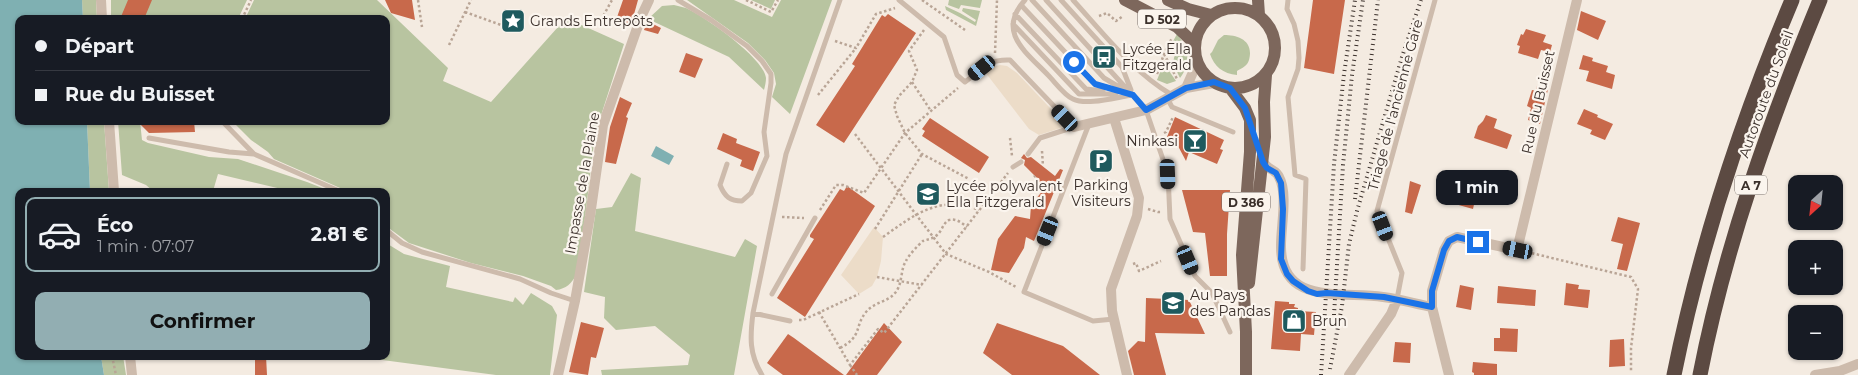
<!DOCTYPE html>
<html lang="fr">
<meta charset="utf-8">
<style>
body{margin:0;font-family:Montserrat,sans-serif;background:#20242c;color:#f1f3f6;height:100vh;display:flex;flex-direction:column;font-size:19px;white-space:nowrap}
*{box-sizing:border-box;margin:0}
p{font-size:16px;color:#9ea1a6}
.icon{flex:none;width:28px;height:28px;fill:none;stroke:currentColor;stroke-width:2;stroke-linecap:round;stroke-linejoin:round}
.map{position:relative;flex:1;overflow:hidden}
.sheet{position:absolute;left:15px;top:188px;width:375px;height:172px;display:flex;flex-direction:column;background:#171b24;border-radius:10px;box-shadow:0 1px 4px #0004}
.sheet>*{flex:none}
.banner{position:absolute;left:15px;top:15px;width:375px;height:110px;border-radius:10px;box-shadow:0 1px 4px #0004;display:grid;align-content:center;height:110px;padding:0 20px;background:#171b24}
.needle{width:32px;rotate:207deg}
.buttons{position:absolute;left:1788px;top:175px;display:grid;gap:10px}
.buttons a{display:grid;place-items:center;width:55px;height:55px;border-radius:10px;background:#171b24;box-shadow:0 1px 4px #0004;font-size:25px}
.end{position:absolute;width:22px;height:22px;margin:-11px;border:6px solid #1a73e8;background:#fff;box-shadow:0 0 0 2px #fff}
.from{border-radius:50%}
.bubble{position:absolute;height:35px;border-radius:10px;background:#171b24;box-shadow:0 1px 4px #0004;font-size:16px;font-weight:700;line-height:35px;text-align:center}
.car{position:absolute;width:15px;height:30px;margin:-15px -8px;border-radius:6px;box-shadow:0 0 4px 1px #0007;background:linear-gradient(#222 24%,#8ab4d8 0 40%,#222 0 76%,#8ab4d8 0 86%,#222 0)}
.banner b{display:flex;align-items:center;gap:18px;height:48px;font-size:19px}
.banner b+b{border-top:1px solid #363941}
.banner i{width:12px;height:12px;background:#f1f3f6}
ul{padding:9px 0 0;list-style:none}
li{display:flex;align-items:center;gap:15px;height:75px;margin:0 10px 8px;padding:0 10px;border:2px solid transparent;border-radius:10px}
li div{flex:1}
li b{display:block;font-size:19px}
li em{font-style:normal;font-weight:700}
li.on{border-color:#92aeb2}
li>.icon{width:45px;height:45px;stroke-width:1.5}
.button{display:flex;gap:10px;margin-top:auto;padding:10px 20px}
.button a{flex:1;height:58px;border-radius:10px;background:#92aeb2;color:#111;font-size:20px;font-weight:700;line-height:58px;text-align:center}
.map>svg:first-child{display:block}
.green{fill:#b8c4a0}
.plaza{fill:#ecdcc8}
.water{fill:#7fb0b2}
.building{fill:#c8694b}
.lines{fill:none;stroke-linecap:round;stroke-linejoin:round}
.path{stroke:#b9a596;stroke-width:2.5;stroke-dasharray:2.5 2.5;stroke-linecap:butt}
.service{stroke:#cdbbac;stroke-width:5}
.minor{stroke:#cdbbac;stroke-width:10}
.primary{stroke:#7d675c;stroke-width:12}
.motorway{stroke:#5c4a42;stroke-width:15}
.rail{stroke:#3b302b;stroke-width:4;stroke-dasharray:1 4;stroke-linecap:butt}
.route{stroke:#1a73e8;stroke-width:6}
.labels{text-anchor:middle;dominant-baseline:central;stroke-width:4.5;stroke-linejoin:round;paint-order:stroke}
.shield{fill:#fbf5ee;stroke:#756b66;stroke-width:1}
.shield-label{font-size:12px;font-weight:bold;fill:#3b302b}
.poi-label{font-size:14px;fill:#3b302b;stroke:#fbf5ee;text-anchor:start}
.street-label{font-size:14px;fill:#3b302b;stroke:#fbf5ee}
</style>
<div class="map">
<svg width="1858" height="375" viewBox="0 0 1858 375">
<rect width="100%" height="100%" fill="#f4ebe1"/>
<!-- green -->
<path class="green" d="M82,0h14l1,19h-14z
M111,0h136l-9,19h-127z
M254,0h123l71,68 -5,13 48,21 75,-84 58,26 -29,90 -10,84 -9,57c-4,8 -10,14 -20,15l-5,-4 -28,-10 -52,-13 -62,-20 -23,-17v-35h-39l-73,-32 -6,-7 -17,-12 -19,-19h154v-102h-141z
M687,0h47l38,17 9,-17h51l-42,114 -18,-17 4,-13 -2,-11 -9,-13 -17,-17z
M751,0h24l-4,9z
M949,0h33l-2,8 -19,-3 -2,4 -11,-4z
M674,5c4,1 8,2 12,3 18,8 78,50 80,70 0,4 -1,8 -2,12l-35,-33 -81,-38 14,-13z
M945,6l15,7 15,9 1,-2 -14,-9 1,-3 17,3 -4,15 -30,-16z
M1177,34c11,14 15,28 3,44l-7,-14 2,-12 -4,-7z
M1224,35c12,0 26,4 26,18 0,3 -1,9 -3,11 -2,3 -7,5 -10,7v4c-14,-1 -23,-9 -27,-21l2,-2 6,-12z
M1163,65h2l11,16 -9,3 -10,-4z
M87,121h17l5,70h-19z
M118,121h22l2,19 6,3 61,14 29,2 69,23 23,9h-40l-72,-17 -5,17h-60l-7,-6 -24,-10z
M631,173l10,5 -6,53 100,26 10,-18 12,7 -23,129h-132l-1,-5 87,-5 2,-10 -35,-29 -39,4 -12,-12 1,-21 -21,-5 12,-83 16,-2z
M386,243l18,11 46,12 -4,21 67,15 2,-5 8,8 8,-12 21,13 5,9 -7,60h-54l-144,-19h34z
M101,356h22l3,19h-22z"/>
<!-- plaza -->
<path class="plaza" d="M1000,65l7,1 10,7 50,53 -28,9 -10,-6 -44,-57 7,-5z
M874,227l9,10 -2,24 -4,16 -5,9 -13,8 -18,-19z"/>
<!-- water -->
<path class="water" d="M0,0h82l1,19h-64v102h68l3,70h-71v165h82l3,19h-104z
M656,146l18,10 -5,9 -18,-9z"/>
<!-- building -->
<path class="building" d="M128,0h24l-8,19h-24z
M385,0h27l3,20 -24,-7z
M623,0h15l-7,25 -15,-5z
M1313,0h32l-11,74 -30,-6z
M1581,11l25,10 -8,19 -21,-10z
M888,14l28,19 -72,110 -28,-18 39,-59 -3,-2 30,-49 3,2z
M647,21l14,7 -3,6 -14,-4z
M1526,29l20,6 -3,7 9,3 -2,7 -9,-2 -3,9 -20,-6 2,-7 -3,-1 4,-11 2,1z
M686,53l17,6 -8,19 -16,-6z
M1583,55l10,3 -1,3 16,5 -2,6 9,3 -3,14 -26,-8 3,-10 -10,-2z
M1537,86l11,3 -8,35 -12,-4 3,-12 -4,-2 5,-16 4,1z
M620,97l12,6 -6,14 2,1 -12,46 -11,-2 5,-35z
M1584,109l14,6 -1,2 16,7 -8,16 -15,-6 2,-4 -15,-6z
M1486,115l11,4 -3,9 18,7 -5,14 -33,-11 4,-12 5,-5z
M1175,117l49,23 -4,9 3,1 -6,14 -28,-12 -3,9 -8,-15 -5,-2 1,-4 -7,-3z
M930,118l59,39 -10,16 -57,-37 3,-5 -3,-2z
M137,121h57l1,11 -46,1z
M723,133l14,6 -1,4 24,9 -7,19 -13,-5 2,-6 -25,-11z
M1024,154l3,4 4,-1 24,19 5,-7 3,1 -29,71 -8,-4 -2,11 -15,25 -18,-3 7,-31 17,-23 15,3 1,-14 13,-16 -9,-8 2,-3 -13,-13 1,-5 -4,-2z
M1462,177l17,5 -6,27 -18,-5z
M1410,181l11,4 -9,29 -7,-2z
M847,186l28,20 -70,111 -28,-19 37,-59 -4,-2v-2l30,-46 4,2z
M1182,190h48l-3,44v42h-17l-5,-43 -12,-1z
M1618,217l22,6 -13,48 -10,-2 6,-25 -12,-3z
M1566,283l13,2 -1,4 12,1 -2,18 -24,-3z
M1460,285l14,3 -3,22 -15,-3z
M1498,286l38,4 -1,16 -38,-3z
M1146,298l43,2 16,34 -50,-1 11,42h-32l-6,-24 10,-10 7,1z
M1275,301l14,1v2h6l-1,3 4,1v3l18,1 -2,23 -13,-1 -1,17 -29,-2z
M581,322l23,6 -8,30 -5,-1 -3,18 -19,-3z
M884,323l18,19 -25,33h-31z
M997,323l66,23 37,29h-88l-29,-22z
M1500,328l18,1 -1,23 -23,-1v-13h6z
M788,334l6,4 50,37h-61l-16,-12z
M1624,339l1,27 -16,1 1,-27z
M1395,342l16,1 -1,20 -17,-1z
M255,356h11l1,19h-12z
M1473,362l24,2v11h-23v-2l-2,-1z"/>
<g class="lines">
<!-- path -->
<path class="path" d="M418,0l4,27
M746,0l25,12 7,-12
M922,0l43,30
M465,12l36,13
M1099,16l8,-3 9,8 7,-5
M242,19l9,-19
M601,20l11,-20
M924,30l-15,21 8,19 -5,12 -13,14 -5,9 3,11 8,17 17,21 47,25
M835,41l21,7 20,-34 19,-6
M449,45l22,-45
M995,53l2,-53
M1164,54l13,25
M1157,74l7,-20 8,-16
M912,82l19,29
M818,95l38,-47
M1164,133l2,-1 7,-15
M855,134l91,120 43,18 27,15
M1010,138l2,18
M1042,151l1,15
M1034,177l1,-1
M1148,209l10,3h4
M820,210l16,-25h7l21,8 41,-60 53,-45
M782,217l22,1
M875,229l47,-75
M883,237c31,-22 57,-43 96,-27
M1527,252l104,25 7,12 -7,59v23
M1133,264l3,-1 3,8 22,-10
M877,277l45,8
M819,312l31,53 28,-36 6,4 124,-160
M799,320h4l56,-26
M840,348c23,-12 14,-21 26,-36 8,-10 22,-10 29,-19 8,-9 5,-23 11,-32 2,-5 13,-17 17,-20 5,-2 10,-2 14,-6 5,-4 6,-12 12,-15 7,-2 13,3 18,7
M112,356l4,19
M850,365l7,10"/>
<!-- service -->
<path class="service" d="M678,0l33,20 36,26 15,15 9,13v9l-7,49 3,24 -16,37 -9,8c-12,0 -17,-4 -22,-16l7,-21
M899,0l45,37 13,38 8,7c17,-13 22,-23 45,-22l64,67 -34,11 -12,16
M1025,0c-29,32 1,52 23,75 7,7 16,20 25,24 14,7 44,-2 60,-4
M1032,0l72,78 22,13
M1046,0l100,110 22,64 2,45 25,57 17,17 18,39
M1061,0l61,67 9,23
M1073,0c30,33 60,72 99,95
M1288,0l-1,9 7,15 4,17 1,17 -1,11 -10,28 7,78 11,4 -3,90
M1021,5l74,79 35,10
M1015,14l71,75 17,2
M1013,24l66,70h37
M1167,98l5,9 61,25
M222,121l32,33 85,37
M1089,124l-65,168 69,29 21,-2
M149,138l80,14 25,2
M1013,167l8,-5
M386,230l16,13 20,9 98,27 31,14 24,8
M772,294l43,-76
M1397,299l5,-26 -25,-62 58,-211
M753,313l37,8
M762,375c-13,-21 -12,-38 -9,-62l33,-159 54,-154"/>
<!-- minor -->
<path class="minor" d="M101,0l1,19
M1186,88l11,-25
M1114,118l25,80 -2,18 -26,73 1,22 15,64
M109,121l5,70
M1074,127l72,-17 40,-22 28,-5
M1263,162c6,9 13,7 16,15 9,16 2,49 2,68 -1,61 60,46 102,52 16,2 33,7 49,10
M130,356l2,19
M558,375l17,-74 15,-85 13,-91 38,-108 8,-17
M1349,375l42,-61 6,-14
M1449,375l-17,-68v-16l12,-41 5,-9 8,-4 60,13 60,-250
M1815,375l25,-4 18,-7"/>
<!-- primary -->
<path class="primary" d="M1125,0l52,27 18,17
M1168,0l20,9 23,6
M1258,0l1,15
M1195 48a40 40 0 1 1 80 0a40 40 0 1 1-80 0Z
M1230,88l15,20 5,12v32l-8,103 4,77v43
M1249,283l16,-146 -1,-35 2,-27"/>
<!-- motorway -->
<path class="motorway" d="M1674,375c26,-129 67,-254 118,-375
M1700,375c25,-129 70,-254 120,-375"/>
<!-- rail -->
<path class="rail" d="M1355,199l23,-199
M1334,315l9,-150 9,-90 11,-75
M1330,369l12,-63 7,-62 8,-33 45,-154 19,-57
M1321,375l13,-211 10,-90 11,-74"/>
</g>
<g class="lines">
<!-- route -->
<path class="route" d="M1074,62l21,22 38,11 13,15 40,-22 28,-6 16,6 15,20 18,54 4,6 9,5 5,10 2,26 -2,50 6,15 6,7 15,10 9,3 10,-1 57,4 48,10v-16l12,-41 5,-9 8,-4 21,5"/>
</g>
<!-- icons -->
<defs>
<symbol id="sight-square" viewBox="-11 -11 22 22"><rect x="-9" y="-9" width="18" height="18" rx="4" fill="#1f5a5e" stroke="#fbf5ee"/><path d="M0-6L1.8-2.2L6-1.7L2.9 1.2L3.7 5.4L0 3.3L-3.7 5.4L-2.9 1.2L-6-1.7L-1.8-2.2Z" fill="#fff"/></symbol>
<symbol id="bus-square" viewBox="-11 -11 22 22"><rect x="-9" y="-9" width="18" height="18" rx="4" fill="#1f5a5e" stroke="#fbf5ee"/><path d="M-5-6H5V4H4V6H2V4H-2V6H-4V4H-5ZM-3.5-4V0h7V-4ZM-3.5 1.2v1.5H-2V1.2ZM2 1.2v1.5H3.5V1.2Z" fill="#fff"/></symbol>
<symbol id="bar-square" viewBox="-11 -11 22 22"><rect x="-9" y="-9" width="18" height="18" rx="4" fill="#1f5a5e" stroke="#fbf5ee"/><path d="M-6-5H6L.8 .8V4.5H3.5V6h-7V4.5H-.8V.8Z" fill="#fff"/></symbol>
<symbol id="parking-square" viewBox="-11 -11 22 22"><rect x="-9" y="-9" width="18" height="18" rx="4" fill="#1f5a5e" stroke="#fbf5ee"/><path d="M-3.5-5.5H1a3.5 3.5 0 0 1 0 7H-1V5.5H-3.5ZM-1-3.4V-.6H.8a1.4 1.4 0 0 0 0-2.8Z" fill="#fff"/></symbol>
<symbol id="school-square" viewBox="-11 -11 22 22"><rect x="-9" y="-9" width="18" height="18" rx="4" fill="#1f5a5e" stroke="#fbf5ee"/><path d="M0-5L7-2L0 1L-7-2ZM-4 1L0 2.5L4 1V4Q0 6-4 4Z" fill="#fff"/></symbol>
<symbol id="shop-square" viewBox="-11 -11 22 22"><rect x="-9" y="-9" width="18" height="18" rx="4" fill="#1f5a5e" stroke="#fbf5ee"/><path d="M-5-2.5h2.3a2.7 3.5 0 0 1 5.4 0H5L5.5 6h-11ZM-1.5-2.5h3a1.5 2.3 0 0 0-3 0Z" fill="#fff"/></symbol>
</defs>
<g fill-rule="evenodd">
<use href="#sight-square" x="499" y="7" width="28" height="28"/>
<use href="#bus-square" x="1090" y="43" width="28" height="28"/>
<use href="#bar-square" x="1181" y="127" width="28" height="28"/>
<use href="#parking-square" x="1087" y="147" width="28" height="28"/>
<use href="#school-square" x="914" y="180" width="28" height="28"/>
<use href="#school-square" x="1159" y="289" width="28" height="28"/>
<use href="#shop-square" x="1280" y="307" width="28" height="28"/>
</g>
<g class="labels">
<!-- shield labels -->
<g class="shield">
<rect x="1138" y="9.5" width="48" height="19" rx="4"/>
<rect x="1735" y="175.5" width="32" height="19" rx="4"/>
<rect x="1222" y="192.5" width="48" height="19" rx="4"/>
</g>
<g class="shield-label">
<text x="1162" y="19">D 502</text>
<text x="1751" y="185">A 7</text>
<text x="1246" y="202">D 386</text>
</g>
<!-- poi labels -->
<g class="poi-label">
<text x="530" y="21">Grands Entrepôts</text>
<text x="1122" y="49">Lycée Ella<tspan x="1122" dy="16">Fitzgerald</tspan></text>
<text x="1178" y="141" text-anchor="end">Ninkasi</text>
<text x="1101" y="185" text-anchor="middle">Parking<tspan x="1101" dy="16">Visiteurs</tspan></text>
<text x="946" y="186">Lycée polyvalent<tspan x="946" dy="16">Ella Fitzgerald</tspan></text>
<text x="1190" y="295">Au Pays<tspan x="1190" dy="16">des Pandas</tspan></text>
<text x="1312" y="321">Brun</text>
</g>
<!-- street labels -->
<g class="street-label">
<text transform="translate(1766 94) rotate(-70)">Autoroute du Soleil</text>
<text transform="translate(1538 102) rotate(-77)">Rue du Buisset</text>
<text transform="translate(1395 105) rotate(-75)">Triage de l'ancienne Gare</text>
<text transform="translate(582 183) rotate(-80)">Impasse de la Plaine</text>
</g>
</g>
</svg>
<div class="buttons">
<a><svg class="needle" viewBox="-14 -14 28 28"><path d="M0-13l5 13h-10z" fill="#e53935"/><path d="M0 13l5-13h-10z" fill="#9ea1a6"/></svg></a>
<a>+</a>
<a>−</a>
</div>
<i class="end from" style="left:1074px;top:62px"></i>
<i class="end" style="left:1478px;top:242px"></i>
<div class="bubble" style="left:1436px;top:170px;width:82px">1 min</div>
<i class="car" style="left:982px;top:68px;rotate:231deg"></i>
<i class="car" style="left:1065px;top:118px;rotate:316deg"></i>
<i class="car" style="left:1168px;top:174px;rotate:178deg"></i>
<i class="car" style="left:1383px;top:226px;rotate:159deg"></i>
<i class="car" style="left:1048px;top:231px;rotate:202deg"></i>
<i class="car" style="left:1518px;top:250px;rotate:282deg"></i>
<i class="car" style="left:1188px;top:260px;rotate:157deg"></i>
<div class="banner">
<b><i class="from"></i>Départ</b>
<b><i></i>Rue du Buisset</b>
</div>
<section class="sheet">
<ul>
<li class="on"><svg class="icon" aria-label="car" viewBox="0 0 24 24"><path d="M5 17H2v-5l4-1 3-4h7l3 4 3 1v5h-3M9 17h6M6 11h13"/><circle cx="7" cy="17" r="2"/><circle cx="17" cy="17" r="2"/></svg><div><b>Éco</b><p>1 min · 07:07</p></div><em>2.81 €</em></li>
</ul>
<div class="button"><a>Confirmer</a></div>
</section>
</div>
